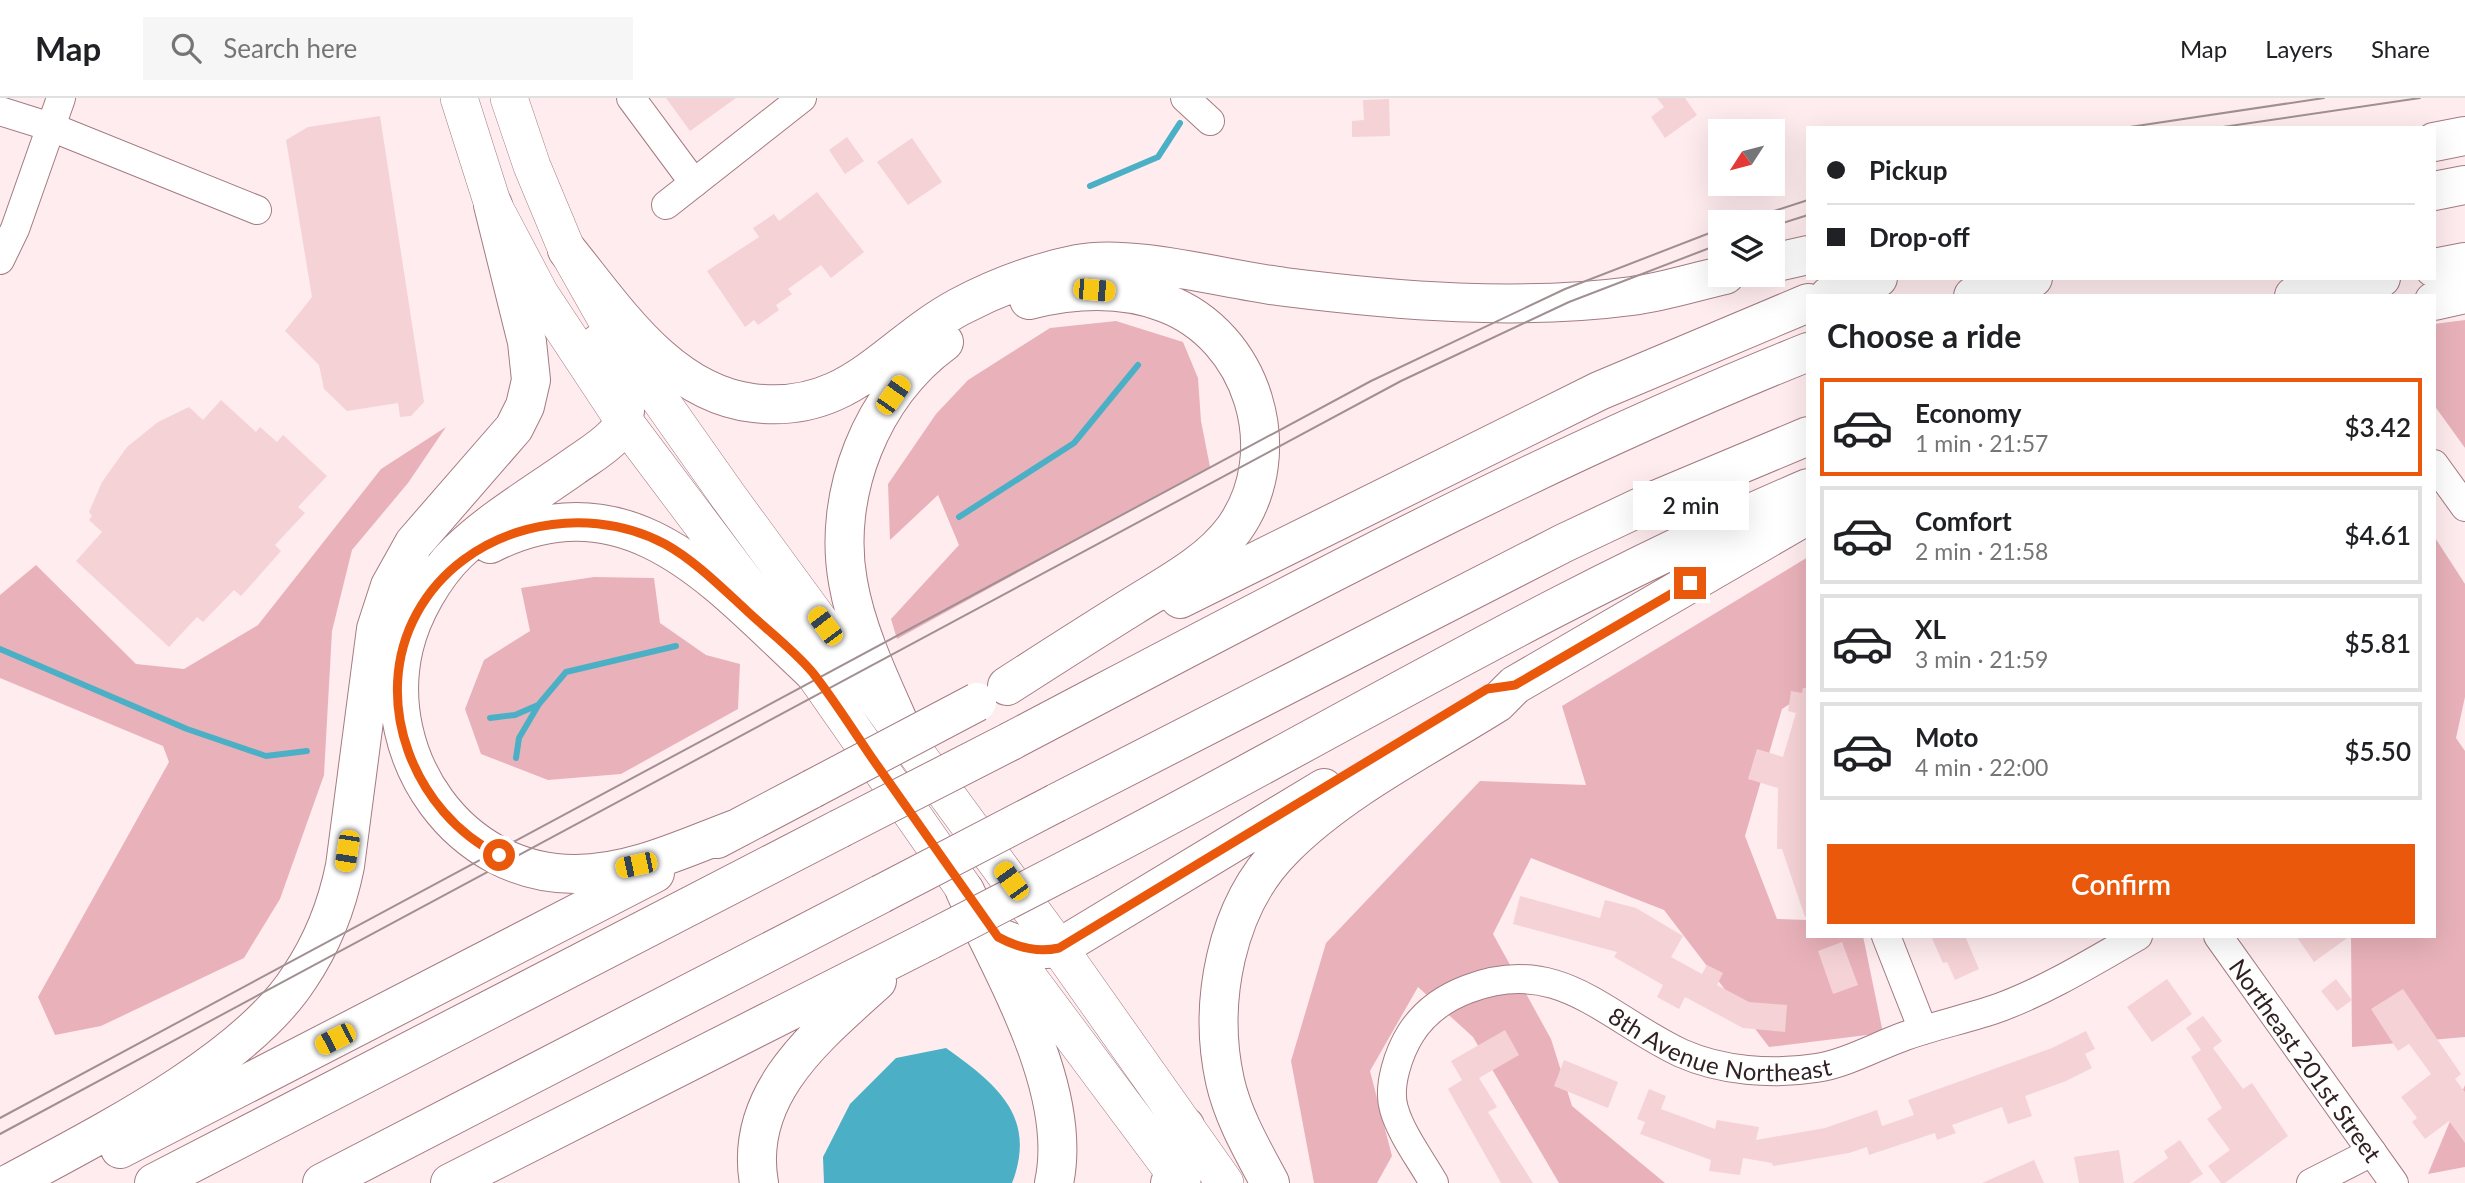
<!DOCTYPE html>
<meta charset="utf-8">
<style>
body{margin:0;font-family:Lato,sans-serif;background:#f6f6f6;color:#202124;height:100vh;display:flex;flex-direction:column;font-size:26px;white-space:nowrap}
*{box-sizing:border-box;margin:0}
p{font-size:23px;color:#757577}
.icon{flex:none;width:38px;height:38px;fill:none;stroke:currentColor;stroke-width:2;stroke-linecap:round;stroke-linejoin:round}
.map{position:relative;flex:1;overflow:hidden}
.side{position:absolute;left:1806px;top:196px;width:630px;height:644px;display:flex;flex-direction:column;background:#fff;border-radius:0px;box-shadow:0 7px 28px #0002}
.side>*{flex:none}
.hud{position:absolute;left:1806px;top:28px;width:630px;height:154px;border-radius:0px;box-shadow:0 7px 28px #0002;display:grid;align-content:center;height:154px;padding:0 21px;background:#fff}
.needle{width:46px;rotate:234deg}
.buttons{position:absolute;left:1708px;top:21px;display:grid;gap:14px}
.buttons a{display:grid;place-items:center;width:77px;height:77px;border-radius:0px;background:#fff;box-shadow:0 7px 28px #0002;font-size:35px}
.end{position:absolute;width:32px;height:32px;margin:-16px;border:9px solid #ea580c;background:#fff;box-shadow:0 0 0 4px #fff}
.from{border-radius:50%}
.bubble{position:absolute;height:49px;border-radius:0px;background:#fff;box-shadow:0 7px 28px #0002;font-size:23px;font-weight:600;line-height:49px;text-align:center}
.car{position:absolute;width:21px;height:42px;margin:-21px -10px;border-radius:9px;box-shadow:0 0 5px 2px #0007;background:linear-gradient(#f5c518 24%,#345 0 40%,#f5c518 0 76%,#345 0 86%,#f5c518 0)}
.hud b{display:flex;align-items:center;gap:24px;height:66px;font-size:26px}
.hud b+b{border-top:2px solid #e0e0e0}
.hud i{width:18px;height:18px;background:#202124}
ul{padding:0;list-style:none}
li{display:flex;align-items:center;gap:21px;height:98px;margin:0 14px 10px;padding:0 7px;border:4px solid #e0e0e0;border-radius:0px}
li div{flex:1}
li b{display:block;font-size:26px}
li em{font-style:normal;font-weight:600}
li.active{border-color:#ea580c}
li>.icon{width:63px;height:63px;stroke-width:1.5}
h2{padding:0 21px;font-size:32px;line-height:84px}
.cta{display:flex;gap:14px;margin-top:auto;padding:14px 21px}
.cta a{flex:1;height:80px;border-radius:0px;background:#ea580c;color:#fff;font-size:28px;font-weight:600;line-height:80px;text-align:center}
header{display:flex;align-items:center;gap:42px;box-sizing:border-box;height:98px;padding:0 35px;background:#fff;border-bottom:2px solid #e0e0e0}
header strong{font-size:33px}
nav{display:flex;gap:38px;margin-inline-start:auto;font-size:24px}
.search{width:490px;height:63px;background:#f6f6f6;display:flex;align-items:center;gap:18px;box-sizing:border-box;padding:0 24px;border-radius:0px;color:#757577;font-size:26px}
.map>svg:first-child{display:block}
.green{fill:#e9b2ba}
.water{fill:#4bb0c6}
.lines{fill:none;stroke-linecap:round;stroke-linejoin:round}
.stream{stroke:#4bb0c6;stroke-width:6}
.building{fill:#f5d2d6}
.minor-casing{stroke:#a37b81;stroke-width:30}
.major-casing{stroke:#a37b81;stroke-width:38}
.highway-casing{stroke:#a37b81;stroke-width:40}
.minor{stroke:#fff;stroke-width:28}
.major{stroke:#fff;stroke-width:37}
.highway{stroke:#fff;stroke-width:38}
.tram{stroke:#a19092;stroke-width:2}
.highway-bridge-casing{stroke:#a37b81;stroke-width:40;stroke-linecap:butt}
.highway-bridge{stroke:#fff;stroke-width:38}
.route{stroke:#ea580c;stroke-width:9}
.labels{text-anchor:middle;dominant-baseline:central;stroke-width:5;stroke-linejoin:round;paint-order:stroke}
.street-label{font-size:24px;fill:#312123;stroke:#fff}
</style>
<header>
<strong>Map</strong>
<div class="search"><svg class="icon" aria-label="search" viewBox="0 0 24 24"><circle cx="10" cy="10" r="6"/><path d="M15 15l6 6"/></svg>Search here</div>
<nav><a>Map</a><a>Layers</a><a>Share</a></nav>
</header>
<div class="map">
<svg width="2465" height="1085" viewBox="0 0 2465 1085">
<rect width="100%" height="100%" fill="#ffecef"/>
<!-- green -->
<path class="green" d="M2465,222v128l-31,-43v-81z
M1116,223l67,21 15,36 3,43 9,46 -313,172 -6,-20 68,-74 -21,-50 -48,45 -2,-56 48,-70 32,-34 82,-52z
M446,329l-38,56 -56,67 -20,81 -8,144 -44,124 -36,59 -143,68 -46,9 -17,-38 131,-235 -6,-16 -163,-68v-83l36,-30 100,99 48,5 74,-44 123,-156z
M2434,438l31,48v113l-9,41 9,13v286l-113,10 -1,-111h83z
M1808,459v135l-26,17 -37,127 32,83 31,1v16h55l20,97 -114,14 -105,-137 -133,-52 -38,76 58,105 21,67 93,77h-106l-86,-146 -55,-50 -48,84 22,85 -15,27h-63l-23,-122 35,-118 154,-162 106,4 -24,-79z
M594,479l60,1 6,45 46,32 34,9 -2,45 -117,65 -73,6 -67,-26 -16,-45 19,-49 46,-29 -9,-43z
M2465,987v82l-37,7z"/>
<!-- water -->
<path class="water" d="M946,950c49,35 92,68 66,135h-188l-1,-26 27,-53 46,-46z"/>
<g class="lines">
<!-- stream -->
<path class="stream" d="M1090,88l68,-29 22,-34
M959,419l115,-74 64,-78
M0,551l187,80 79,27 41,-5
M490,620l25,-3 23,-10
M516,660l3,-20 20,-34 27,-32 110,-26"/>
</g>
<!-- building -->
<path class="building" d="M666,0h70l-46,33z
M1657,0h28l12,17 -32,23 -14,-21 13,-10z
M1389,1l1,37 -38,1v-16l12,-1 -1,-20z
M380,18l44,286 -13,14 -11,1 -2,-14 -51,8 -23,-22 -5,-24 -34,-34 27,-34 -26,-157 22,-13z
M847,39l17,24 -19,13 -16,-24z
M912,40l30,44 -34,23 -31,-43z
M817,94l47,60 -33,26 -10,-13 -33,24 4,5 -16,11 3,5 -21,15 -4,-5 -9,7 -38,-56 52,-34 -6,-9 21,-14 5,7z
M221,302l35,32 4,-5 17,15 6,-7 44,41 -29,31 7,6 -30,32 6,6 -40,45 -7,-6 -31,32 -6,-5 -28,30 -93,-86 26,-29 -13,-12 3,-4 -3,-4 13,-30 25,-35 31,-25 31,-15 14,13z
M1803,590h5v228l-3,1 -23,-68h-5l1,-61 -30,-9 9,-30 26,8 13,-44 -8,-2 3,-20 11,2z
M1520,798l80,22 5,-18 31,8 47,28 -12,21 31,17 5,-9 16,8 -6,12 32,17 38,3 -2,27 -42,-4 -58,-31 -6,12 -22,-12 6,-12 -49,-28 3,-5 -104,-28z
M1931,838h34l14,33 -24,11 -8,-18 -4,1z
M2296,838h54l-36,26z
M1842,844l16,43 -25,9 -15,-43z
M2167,881l25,35 -40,28 -25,-35z
M2336,881l16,21 -15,11 -16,-20z
M2403,891l58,85 -6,5 10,13v51l-16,-22 -24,18 -13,-17 5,-4 -16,-21 30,-23 -22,-30 -11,7 -27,-42z
M2203,918l19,25 -9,7 30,41 9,-6 36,53 -63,47h-4l-13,-17 22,-16 -23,-31 15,-11 -31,-51 10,-7 -15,-22z
M1505,932l14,25 -40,23 18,29 -9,5 45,71h-32l-53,-94 14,-9 -11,-19z
M2086,933l9,18 -10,5 7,14 -26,13 -41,15 7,20 -24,8 -6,-17 -50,18 4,8 -19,7 -2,-7 -66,22 -2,-8 -18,6 -76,13 -1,-3 -29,-5 -3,17 -31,-4 2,-11 -71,-26 5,-12 -8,-3 12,-30 17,7 -5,13 54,20 2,-9 42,7 -3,13 69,-12 52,-18 5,16 32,-11 -6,-15 144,-52z
M1564,962l54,22 -10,26 -54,-22z
M2180,1042l23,34 -14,9h-57l36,-25 -4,-7z
M2119,1052l5,33h-45l-5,-26z
M2034,1062l10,23h-62z"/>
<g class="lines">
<defs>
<g id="minor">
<path d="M631,0l63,85"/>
<path d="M1185,0l25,23"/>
<path d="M0,13l51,16 206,83"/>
<path d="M666,107l136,-107"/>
<path d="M0,162l15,-31 46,-131"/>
<path d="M2434,366l31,43"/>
<path d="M1886,838l37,94"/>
<path id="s1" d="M2218,838l176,247"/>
<path id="s2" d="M1434,1085c-13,-23 -33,-49 -40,-74 -7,-23 5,-57 17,-76 14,-22 33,-35 57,-44 91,-35 138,29 213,64 40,18 91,22 135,15 29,-4 61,-22 89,-32 32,-11 65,-18 96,-29 48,-18 93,-46 137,-71"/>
<path d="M2311,1085l61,-31"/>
</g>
<path id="major" d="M459,0l34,107 47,89 84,127 188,250 151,216
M509,0l23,68 35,84 51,90 110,156 331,452 166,235
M996,836l186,249"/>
<path id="highway" d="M2434,44l31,-6
M2434,93l31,-6
M567,152c49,60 102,143 186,153 96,12 132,-56 206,-96 36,-19 78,-35 119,-43 53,-11 149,16 207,23 112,14 234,24 347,9 31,-4 62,-14 93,-21
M1773,165l35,-8
M2434,170l31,-6
M1829,198l49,-18
M1973,198l60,-18
M2294,198l87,-18
M2434,203l31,-7
M598,246c3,28 29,46 27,67 -1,9 -4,17 -10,24 -12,13 -28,22 -42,32 -38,27 -81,52 -115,85 -24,23 -46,62 -54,95 -26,110 55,228 172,227 56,0 111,-27 162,-46
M490,446c140,-70 228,40 322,127
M1180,501l419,-208 209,-88
M1007,588c42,-27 84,-54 126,-80 35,-22 76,-43 101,-77 55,-77 19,-193 -69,-226 -44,-17 -91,-14 -136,-3
M903,634c-21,-48 -46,-98 -55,-150 -16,-88 24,-188 96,-240
M1011,643c261,-137 522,-279 797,-389
M1056,705l508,-260 89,-42 155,-65
M717,741l95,-50
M1089,760c239,-124 470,-264 719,-370
M965,793c38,83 109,199 89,292
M998,839l34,13 27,-2 265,-160
M120,1051l535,-276
M10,1085c87,-47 235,-121 289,-205 23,-34 38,-72 46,-112l31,-237 14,-43 24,-43 100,-115 11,-22 6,-26 -4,-38 -34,-137
M154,1085l685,-354
M322,1085l559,-289
M450,1085l480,-243
M759,1085c-16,-90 60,-149 118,-202
M1170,1085c19,-16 20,-34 15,-57
M1270,1085c-17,-32 -37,-66 -45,-102 -17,-77 0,-174 58,-232 58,-59 144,-102 214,-146l18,-18 293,-170"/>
</defs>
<!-- minor casing -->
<use href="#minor" class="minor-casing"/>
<!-- major casing -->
<use href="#major" class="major-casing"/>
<!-- highway casing -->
<use href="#highway" class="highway-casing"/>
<!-- minor -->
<use href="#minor" class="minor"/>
<!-- major -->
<use href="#major" class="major"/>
<!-- highway -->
<use href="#highway" class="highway"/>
<!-- tram -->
<path class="tram" d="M2123,30l201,-30
M2216,30l204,-30
M1740,124l68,-22
M1773,128l35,-11
M0,1020l1371,-737 194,-92 155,-60
M0,1036l1401,-753 168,-79 151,-58"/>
<defs>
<path id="highway-bridge" d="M812,691l165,-87
M839,731l172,-88
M881,796l175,-91
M930,842l159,-82"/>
</defs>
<!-- highway-bridge casing -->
<use href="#highway-bridge" class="highway-bridge-casing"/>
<!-- highway-bridge -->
<use href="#highway-bridge" class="highway-bridge"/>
</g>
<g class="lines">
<!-- route -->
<path class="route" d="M499,757c-85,-42 -130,-155 -82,-242 47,-86 164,-114 248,-69 29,16 56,43 80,65 22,21 49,41 68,64 21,27 40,57 59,85 42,60 84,120 126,179 20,11 39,16 61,11l428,-259 28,-4 175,-102"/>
</g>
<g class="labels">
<!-- street labels -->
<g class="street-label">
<text stroke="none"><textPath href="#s2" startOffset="506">8th Avenue Northeast</textPath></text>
<text stroke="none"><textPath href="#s1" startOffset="152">Northeast 201st Street</textPath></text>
</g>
</g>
</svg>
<div class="buttons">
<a><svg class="needle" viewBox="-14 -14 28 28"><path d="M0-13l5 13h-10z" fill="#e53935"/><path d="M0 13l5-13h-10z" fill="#757577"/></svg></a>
<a><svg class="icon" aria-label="layers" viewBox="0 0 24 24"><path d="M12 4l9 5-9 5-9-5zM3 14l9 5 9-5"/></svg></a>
</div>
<i class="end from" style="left:499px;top:757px"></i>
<i class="end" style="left:1690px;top:485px"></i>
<div class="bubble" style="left:1633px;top:383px;width:116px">2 min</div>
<i class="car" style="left:1094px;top:192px;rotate:95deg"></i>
<i class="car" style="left:893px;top:297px;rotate:35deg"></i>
<i class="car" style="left:825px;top:528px;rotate:323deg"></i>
<i class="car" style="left:347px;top:753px;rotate:189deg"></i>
<i class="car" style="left:636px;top:767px;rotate:258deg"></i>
<i class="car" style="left:1011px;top:783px;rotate:324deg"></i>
<i class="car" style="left:335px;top:941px;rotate:243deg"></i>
<div class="hud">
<b><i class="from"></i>Pickup</b>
<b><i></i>Drop-off</b>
</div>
<section class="side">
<h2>Choose a ride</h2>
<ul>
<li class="active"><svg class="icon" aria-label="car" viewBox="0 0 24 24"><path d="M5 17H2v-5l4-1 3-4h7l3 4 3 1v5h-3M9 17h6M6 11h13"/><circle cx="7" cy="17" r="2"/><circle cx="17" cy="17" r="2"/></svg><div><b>Economy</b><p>1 min · 21:57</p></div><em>$3.42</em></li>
<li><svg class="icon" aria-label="car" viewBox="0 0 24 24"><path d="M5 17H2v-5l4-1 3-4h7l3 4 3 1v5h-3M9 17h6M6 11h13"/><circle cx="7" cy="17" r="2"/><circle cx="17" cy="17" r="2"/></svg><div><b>Comfort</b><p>2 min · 21:58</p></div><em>$4.61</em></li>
<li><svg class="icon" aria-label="car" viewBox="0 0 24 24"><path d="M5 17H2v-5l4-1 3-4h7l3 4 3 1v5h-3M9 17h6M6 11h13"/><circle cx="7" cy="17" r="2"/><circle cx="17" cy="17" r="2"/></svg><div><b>XL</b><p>3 min · 21:59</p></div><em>$5.81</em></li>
<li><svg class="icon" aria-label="car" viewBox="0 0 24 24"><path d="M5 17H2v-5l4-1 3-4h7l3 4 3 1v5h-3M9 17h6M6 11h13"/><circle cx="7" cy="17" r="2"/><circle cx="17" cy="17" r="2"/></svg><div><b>Moto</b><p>4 min · 22:00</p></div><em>$5.50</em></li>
</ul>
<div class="cta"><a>Confirm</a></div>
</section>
</div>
